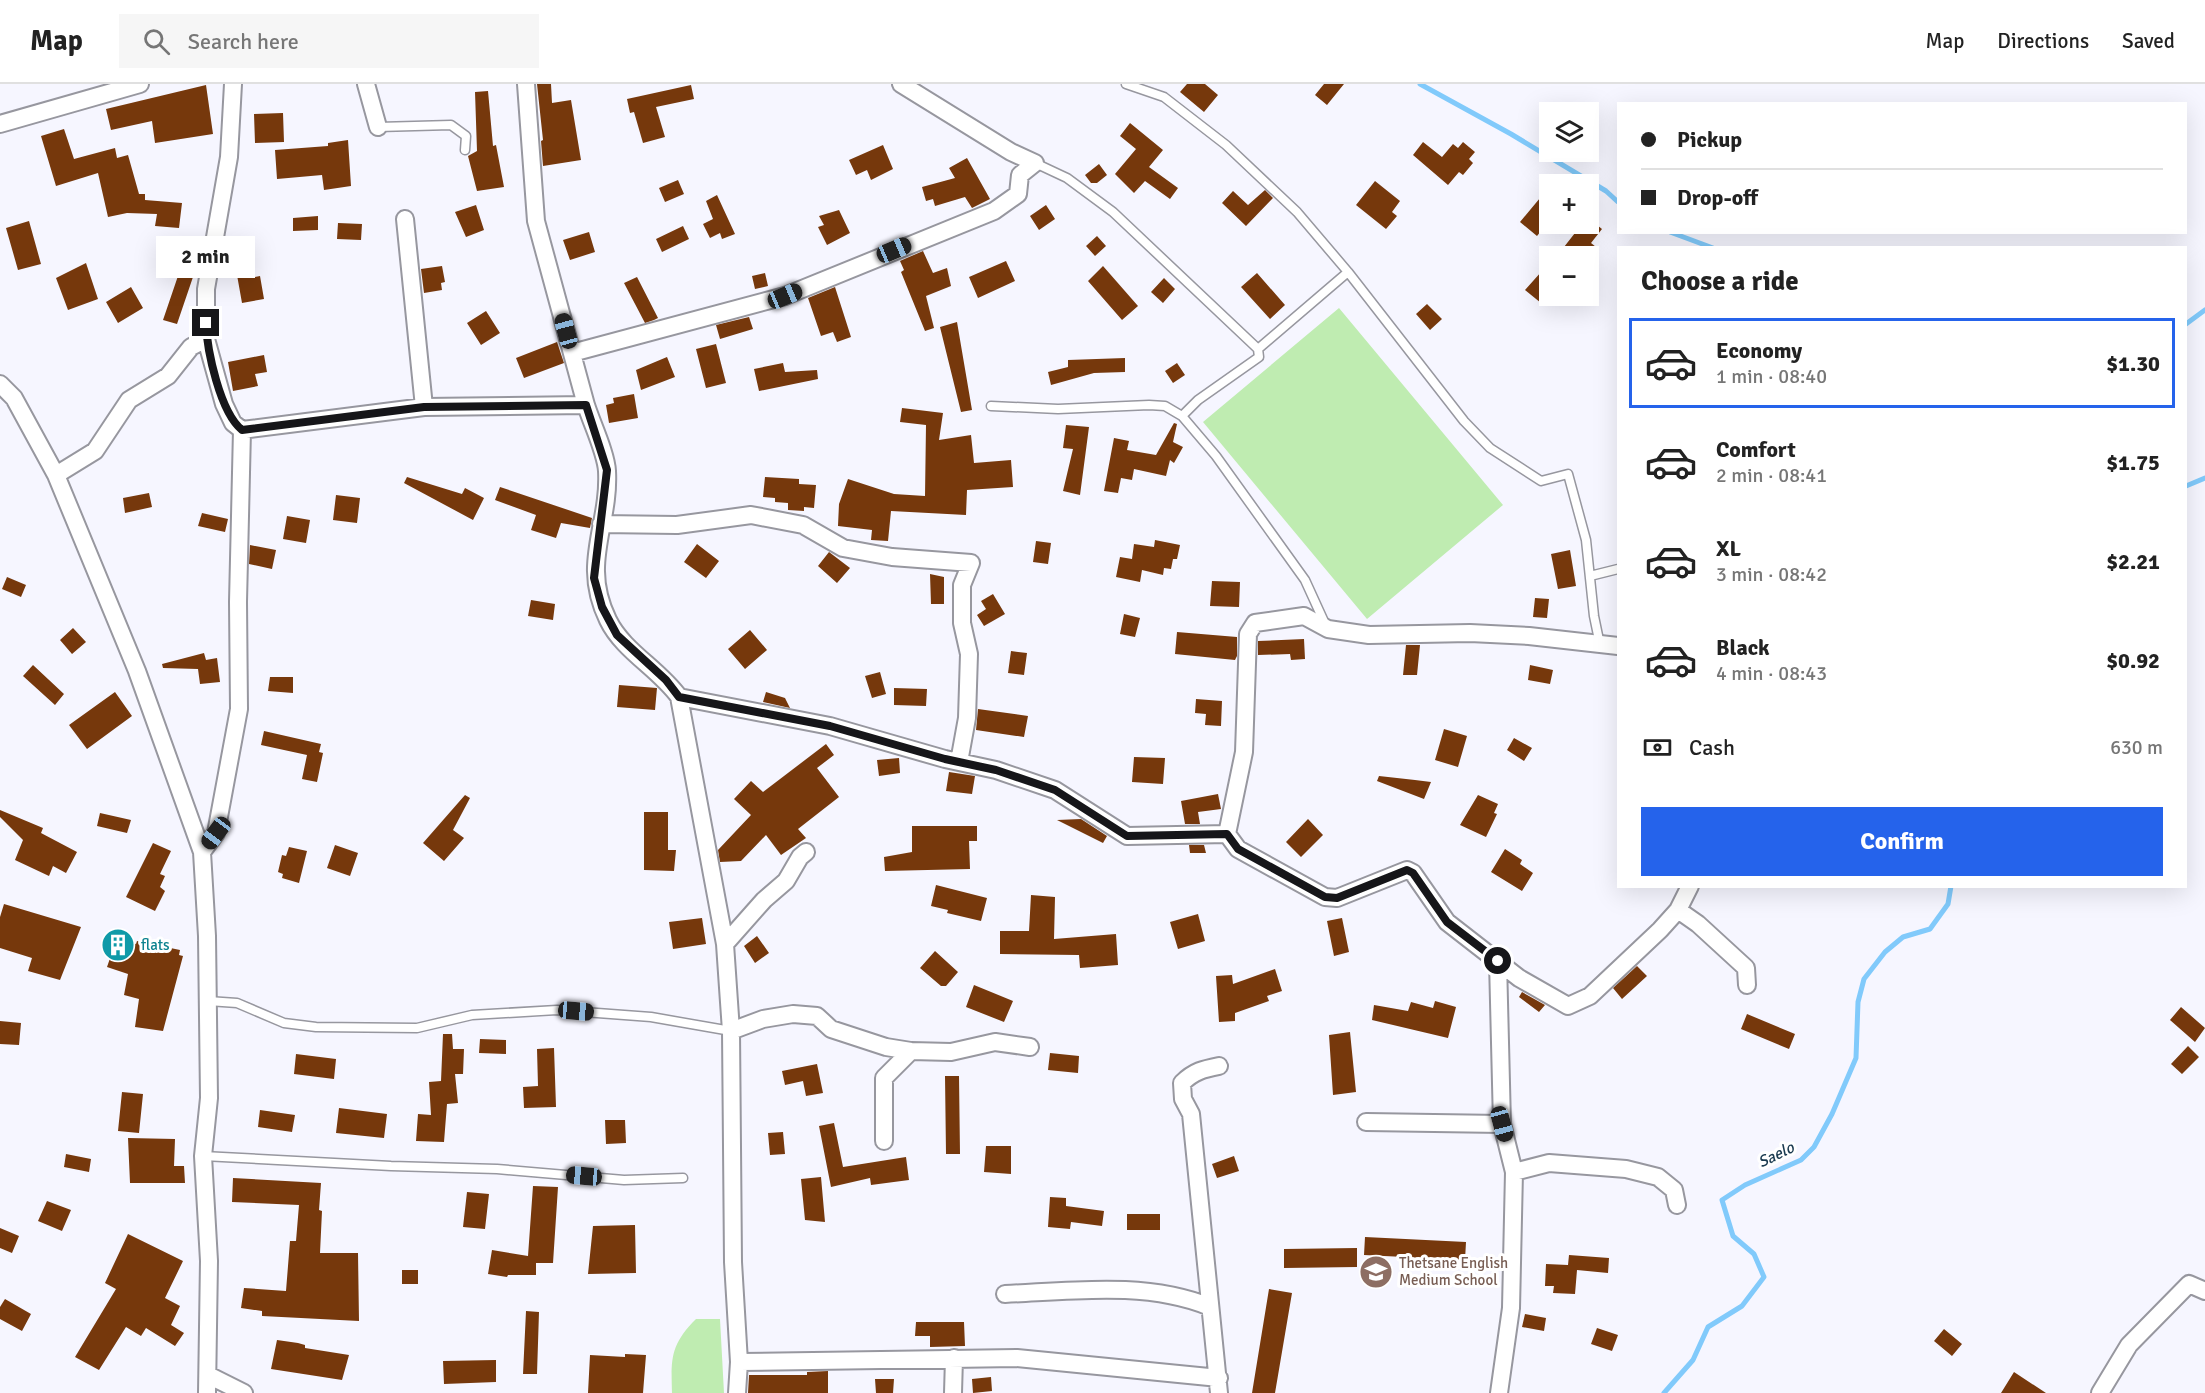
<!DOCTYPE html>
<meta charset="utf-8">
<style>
body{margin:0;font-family:Signika,sans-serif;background:#f6f6f6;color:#222;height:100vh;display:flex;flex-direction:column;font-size:22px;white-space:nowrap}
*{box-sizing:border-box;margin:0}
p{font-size:20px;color:#767676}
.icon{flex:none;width:33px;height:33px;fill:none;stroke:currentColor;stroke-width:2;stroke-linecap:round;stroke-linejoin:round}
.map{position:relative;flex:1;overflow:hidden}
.details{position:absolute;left:1617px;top:162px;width:570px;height:642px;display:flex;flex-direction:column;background:#fff;border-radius:0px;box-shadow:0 6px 24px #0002}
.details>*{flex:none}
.guide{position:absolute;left:1617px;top:18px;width:570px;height:132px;border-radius:0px;box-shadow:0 6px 24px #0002;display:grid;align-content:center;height:132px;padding:0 24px;background:#fff}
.controls{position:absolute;left:1539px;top:18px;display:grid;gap:12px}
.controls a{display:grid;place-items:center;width:60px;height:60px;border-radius:0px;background:#fff;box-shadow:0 6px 24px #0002;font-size:30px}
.end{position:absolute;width:27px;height:27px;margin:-14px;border:8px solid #161619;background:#fff;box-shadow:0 0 0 3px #fff}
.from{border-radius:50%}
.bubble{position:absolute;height:42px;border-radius:0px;background:#fff;box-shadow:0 6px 24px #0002;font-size:20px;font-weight:700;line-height:42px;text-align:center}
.car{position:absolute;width:18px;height:36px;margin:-18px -9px;border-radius:8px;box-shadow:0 0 4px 2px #0007;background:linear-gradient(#222 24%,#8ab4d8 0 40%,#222 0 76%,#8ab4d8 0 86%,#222 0)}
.guide b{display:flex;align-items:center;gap:21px;height:57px;font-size:22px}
.guide b+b{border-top:2px solid #e0e0e0}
.guide i{width:15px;height:15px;background:#222}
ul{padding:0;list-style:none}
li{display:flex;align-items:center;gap:18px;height:90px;margin:0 12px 9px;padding:0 12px;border:3px solid transparent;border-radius:0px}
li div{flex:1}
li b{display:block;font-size:22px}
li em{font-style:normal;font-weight:700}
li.active{border-color:#2563eb}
li>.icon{width:54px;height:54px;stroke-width:1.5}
h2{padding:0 24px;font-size:27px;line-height:72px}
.pay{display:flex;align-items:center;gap:15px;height:66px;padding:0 24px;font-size:22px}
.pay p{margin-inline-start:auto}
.action{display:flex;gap:12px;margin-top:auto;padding:12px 24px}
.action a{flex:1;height:69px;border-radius:0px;background:#2563eb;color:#fff;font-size:24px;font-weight:700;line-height:69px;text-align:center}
header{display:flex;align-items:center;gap:36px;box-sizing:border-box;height:84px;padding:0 30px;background:#fff;border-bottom:2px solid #e0e0e0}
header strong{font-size:28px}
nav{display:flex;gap:33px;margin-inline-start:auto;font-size:21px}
.search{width:420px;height:54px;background:#f6f6f6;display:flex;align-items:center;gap:15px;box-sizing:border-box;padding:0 21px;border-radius:0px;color:#767676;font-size:22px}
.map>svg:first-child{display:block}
.green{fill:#bfecb1}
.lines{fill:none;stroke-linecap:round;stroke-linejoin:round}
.stream{stroke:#81cafb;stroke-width:5}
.building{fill:#76380c}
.service-casing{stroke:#97979f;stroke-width:11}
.minor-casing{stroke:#97979f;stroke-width:20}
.service{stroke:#fff;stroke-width:8}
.minor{stroke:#fff;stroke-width:16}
.route{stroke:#161619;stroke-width:8}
.labels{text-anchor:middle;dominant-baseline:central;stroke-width:6;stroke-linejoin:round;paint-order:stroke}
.culture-label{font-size:15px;fill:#0d838f;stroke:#fff;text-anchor:start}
.education-label{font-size:15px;fill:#785e54;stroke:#fff;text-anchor:start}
.water-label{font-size:16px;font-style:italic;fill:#1a3a4f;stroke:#fff}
</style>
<header>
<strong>Map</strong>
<div class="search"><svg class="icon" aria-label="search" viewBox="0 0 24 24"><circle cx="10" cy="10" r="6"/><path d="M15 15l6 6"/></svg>Search here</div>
<nav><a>Map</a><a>Directions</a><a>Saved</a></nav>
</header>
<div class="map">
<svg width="2205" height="1309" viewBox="0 0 2205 1309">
<rect width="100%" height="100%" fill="#f6f6ff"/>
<!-- green -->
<path class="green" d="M1339,224l164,197 -136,114 -164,-197z
M696,1235h24l4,74h-52c-1,-34 -2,-48 24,-74z"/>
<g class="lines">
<!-- stream -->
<path class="stream" d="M1420,0l91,50 95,57 12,11
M1670,148l43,16
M2186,240l19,-14
M2186,402l19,-8
M1664,1309l29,-33 15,-33 34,-21 22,-29 -10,-23 -21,-18 -11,-36 23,-15 56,-25 13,-13 18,-33 24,-56 2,-56 6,-23 21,-27 18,-15 27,-8 18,-25 3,-18"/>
</g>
<!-- building -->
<path class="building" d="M537,0h14l1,19 19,-3 10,60 -38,6 -2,-25 2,-1z
M1187,0h18l13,11 -14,17 -24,-20z
M1324,0h20l-17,21 -12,-10z
M206,1l7,49 -58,9 -3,-22 -41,9 -5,-21z
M691,1l3,14 -38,8 9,30 -22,6 -9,-31 -4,1 -3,-14z
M488,7l5,55 3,-1 8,42 -27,4 -9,-35 9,-5 -2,-59z
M283,29l1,29 -29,1 -1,-29z
M1130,39l33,27 -14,17 29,21 -8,11 -25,-18 -11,12 -19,-19 21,-25 -16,-13z
M64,45l10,30 41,-11 2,10 11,-3 11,39h6v6l37,3 -3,25 -24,-2 2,-12 -30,-1 -19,4 -10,-44 -42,13 -15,-50z
M348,56l3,46 -27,4 -2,-15 -45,4 -2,-29 53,-4v-3z
M1423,58l19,15 11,-13 5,4 5,-6 12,10 -6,7 4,4 -10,12 -4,-3 -11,13 -35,-30z
M883,61l10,24 -22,11 -4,-10 -11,5 -7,-15z
M967,74l23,41 -18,9 -7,-11 -30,9 -2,-7 -7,2 -4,-14 33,-9 -6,-10z
M1099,80l8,11 -10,8h-6l-6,-8z
M678,96l6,14 -19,8 -6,-14z
M1375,97l25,20 -8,11 5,4 -11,13 -30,-24z
M1550,102v34l-13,16 -17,-14z
M1265,106l8,8 -27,28 -24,-23 11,-12 15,14z
M717,111l18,39 -13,5 -2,-6 -10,5 -7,-14 10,-5 -7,-18z
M476,121l8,25 -18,7 -11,-25z
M1046,121l9,14 -16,11 -9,-14z
M839,126l11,23 -23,12 -9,-18 6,-2 -5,-9z
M318,132v14l-25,1v-13z
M1588,134l14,11 -11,14 5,4 -7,9h-17l-9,-6 1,-3 18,-23h6z
M29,137l12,43 -23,6 -12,-42z
M338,139l24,1 -1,16 -24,-1z
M683,142l6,13 -27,13 -6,-13z
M589,148l6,20 -25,8 -7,-20z
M1097,152l9,10 -11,10 -9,-10z
M923,167l10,22 14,-5 4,18 -25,10 8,32 -9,3 -24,-59 3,-2 -4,-9z
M1006,177l9,20 -37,17 -9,-21z
M1550,178v31l-9,10 -16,-13z
M86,179l12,36 -30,11 -12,-32z
M442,182l3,16 -4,1 1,7 -18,3 -3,-24z
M1103,182l35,40 -16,14 -34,-39z
M254,187l1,6 5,-1 4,23 -22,4 -5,-28z
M179,189l14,4 -16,47 -14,-4z
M765,189l3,13 -13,3 -3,-13z
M1257,189l28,32 -15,14 -29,-32z
M637,193l21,41 -4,2 -9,3 -21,-40z
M1164,194l11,11 -12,14 -12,-11z
M131,203l12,21 -25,15 -12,-21z
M835,203l16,50 -14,5 -4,-10 -12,4 -13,-38z
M1427,220l15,15 -12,11 -14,-16z
M486,227l14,22 -19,12 -14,-22z
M749,233l4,12 -33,10 -4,-14z
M957,238l15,88 -11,2 -21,-85z
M557,258l7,21 -40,15 -8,-20z
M716,260l10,39 -20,5 -10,-39z
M264,271l3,17 -12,2 3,12 -25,5 -5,-29z
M667,273l8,20 -34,13 -5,-20z
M1125,274v14l-31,1 -43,12 -3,-13 20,-5v-7z
M783,279l2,9 32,-2 1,9 -59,12 -5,-22z
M1177,279l8,12 -12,8 -8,-12z
M634,310l4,24 -29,5 -3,-18 8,-2 -1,-5z
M902,324l41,5 -4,27 32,-5 3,28 37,-3 2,27 -46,3 -1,25 -75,-4 -3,30 -17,-1 1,-10 -34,-4 1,-22 9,-25 46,15 31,2 1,-71 -26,-3z
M1174,339l3,1 -4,18 10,5 -9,16 -4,-3 -4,16 -32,-7 -2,11 -11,-2 -3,15 -14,-2 10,-53 15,3 -2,9 29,5z
M1066,341l23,2 -9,68 -17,-4 10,-42 -10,-1z
M407,393l55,17 3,-6 19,10 -11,22 -69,-37z
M765,393l34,2v5l17,1 -2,23 -10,-1v4l-16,-1v-7l-13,-1v-4l-12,-1z
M500,403l92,31 -2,10 -29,-5 -5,15 -25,-8 5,-15 -41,-15z
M149,409l3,14 -27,6 -2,-15z
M336,411l24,3 -3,25 -24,-3z
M202,429l26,6 -3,13 -27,-6z
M287,432l23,4 -4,23 -23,-4z
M1155,456l25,5 -3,14h-4l-2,10 -7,-1 -1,7 -21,-5 -2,12 -24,-5 4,-20 12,2 2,-15 20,3z
M1036,457l15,2 -3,21 -15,-2z
M697,460l22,17 -13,17 -22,-16z
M250,461l26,5 -4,19 -23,-5z
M1570,466l6,36 -18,3 -7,-35z
M829,468l21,16 -13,15 -19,-17z
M930,490l14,3v27h-13z
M7,493l19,8 -5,12 -19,-8z
M1212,497l28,1 -1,25 -29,-1z
M993,510l12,20 -21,12 -7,-11 9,-6 -5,-8z
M1535,514l14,1 -2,19 -14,-1z
M531,516l24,4 -2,16 -25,-4z
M1124,530l16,4 -5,19 -15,-3z
M73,544l13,14 -14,12 -12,-14z
M750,546l17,20 -22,19 -17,-20z
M1177,548l60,5v19l-2,4 -60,-6z
M1304,555l1,20 -14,1 -1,-6 -32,1v-14z
M1406,561h14l-3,30h-14z
M1011,567l16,2 -3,22 -16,-2z
M204,569l2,7 11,-2 3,24 -20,2 -2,-15 -35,-1 -1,-4z
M33,581l31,29 -9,11 -32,-29z
M1530,581l23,5 -3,14 -22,-4z
M880,588l6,22 -14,4 -7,-22z
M270,593h23v16l-25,-2z
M619,601l38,3 -2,22 -38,-3z
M894,604l33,1 -1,17 -32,-1z
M115,608l17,24 -45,33 -18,-24z
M766,608l19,6 5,10 -27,-6z
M1196,615l26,2 -1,25 -16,-1 1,-11 -11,-1z
M978,625l50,7 -4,21 -48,-7z
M1444,645l23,7 -9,31 -23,-7z
M264,647l57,13 -2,8 4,1 -6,29 -15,-3 5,-24 -46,-10z
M1514,654l18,10 -8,13 -17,-11z
M826,660l8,11 -17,13 22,29 -41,32 8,9 -25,17 -15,-20 -25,26 -21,1 -2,-12 33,-35 -17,-16 17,-18 12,11z
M1134,673l31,1 -2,26 -31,-2z
M899,674l1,15 -21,3 -2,-16z
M949,688l26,4 -3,18 -26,-3z
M1379,692l36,4 16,2 -7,17 -47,-18z
M1218,710l3,15 -23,3 2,12h-15l-4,-23z
M465,711l5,3 -17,32 11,8 -20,23 -21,-18z
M1478,711l20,9 -4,9 3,1 -11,23 -26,-12z
M0,726l43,18 -2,5 36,19 -11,21 -13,-7 -4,10 -34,-16 8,-20 -23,-23z
M644,728h24v38h8l-2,21 -30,-1z
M100,729l31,7 -4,13 -30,-7z
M1081,735l26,17 -4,7 -46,-23z
M1308,735l15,16 -22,22 -15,-15z
M912,742h65v15h-8l1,28 -85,2 -1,-14 28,-5z
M153,759l18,8 -11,23 5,2 -5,11 5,4 -10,20 -29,-14z
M335,761l23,8 -8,23 -23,-8z
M1189,761h15l2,8h-16z
M289,763l18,4 -8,32 -17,-5 1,-4 -5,-2 4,-17 4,1z
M1505,765l17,11 -2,4 13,9 -11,18 -31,-19z
M936,801l51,13 -6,23 -34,-8 1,-3 -17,-4z
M1031,811l24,2 -1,42 62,-5 2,31 -38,3 -1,-13 -79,-1v-23h29z
M4,820l77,23 -21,53 -32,-9 4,-13 -32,-10v-31z
M1198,830l7,27 -27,8 -8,-27z
M702,834l4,26 -33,5 -4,-27z
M1342,834l7,34 -15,4 -7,-35z
M757,852l12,17 -14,10 -11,-17z
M117,854l19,6 1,-3 43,9 -1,5 4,1 -20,75 -28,-4 4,-28 -15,-4 4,-21 -21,-7z
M935,867l23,21 -12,14h-5l-21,-18z
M1637,882l10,10 -25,23 -9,-11z
M1275,885l7,22 -15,5 2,5 -34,12v8l-16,1 -3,-46 16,-1 1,9z
M974,901l39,16 -9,21 -38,-15z
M1522,908l23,13 -6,7 -20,-15z
M1435,917l21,6 -8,31 -76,-18 2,-15 34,6 3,-9 22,6z
M2181,923l24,21 -10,14 -25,-22z
M1747,930l48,20 -6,15 -48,-20z
M0,937l21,2 -2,22 -19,-1z
M1350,948l6,60 -23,3 -4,-60z
M443,950h9l1,15h11l-1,25h-8l3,29 -11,1 -3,38 -28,-1 2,-27 13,1 -2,-33 12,-1z
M480,955l26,1v14l-27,-1z
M2188,962l11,11 -17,17 -11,-10z
M554,964l2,59 -32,1 -1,-21 15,-1 -1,-37z
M1050,969l29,3 -1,17 -30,-3z
M296,970l40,5 -2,20 -40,-5z
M817,980l6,29 -17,3 -3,-15 -18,4 -3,-14z
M945,992h14l1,78h-14z
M122,1008l21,2 -4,39 -21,-2z
M339,1024l48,6 -3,24 -48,-5z
M260,1026l35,5 -3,17 -34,-5z
M605,1036h20l1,23 -20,1z
M834,1039l9,44 63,-10 3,23 -38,5 -1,-7 -39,9 -12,-61z
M783,1048l2,22 -15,1 -2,-22z
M128,1054l47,1 -1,27h10l1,17h-55z
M986,1062h25v28l-27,-2z
M66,1070l25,5 -2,13 -25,-5z
M1234,1072l5,15 -22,7 -5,-14z
M821,1093l4,45 -20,-2 -4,-41z
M233,1094l88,5 -2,27 3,1 -2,42h38l1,68 -97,-5v-5l-21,-3 3,-20 42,3 4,-50h6l3,-36 -67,-3z
M533,1102l25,1 -5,76h-17v12h-28l-1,2 -19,-3 4,-24 36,6z
M467,1108l22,2 -4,35 -22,-2z
M1050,1113l16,1v8l38,5 -2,15 -31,-4 -1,7 -22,-2z
M47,1117l24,9 -9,21 -24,-10z
M1127,1130h33v16h-33z
M635,1141l1,48 -48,1 5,-48z
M0,1144l19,8 -7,17 -12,-5z
M128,1150l55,27 -18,37 15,8 -9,19 13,8 -9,13 -29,-18 -5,8 -15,-9 -27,43 -24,-13 41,-68 -11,-6z
M1365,1153l101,5 -1,18 -101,-5z
M1357,1164v19l-73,1v-19z
M1569,1171l40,3 -1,15 -31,-3 -2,24 -22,-1 1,-7h-9l1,-22 22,1z
M402,1186h16v14h-16z
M1269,1205l23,4 -17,100h-23z
M5,1215l26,15 -9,17 -22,-12v-12z
M526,1227l13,1 -2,62h-14z
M1525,1230l21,4 -2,13 -22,-4z
M916,1238h48l1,24 -35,1v-11h-15z
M1597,1244l21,7 -6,16 -21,-7z
M1944,1245l18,15 -10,12 -18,-15z
M277,1256l21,3 7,2v3l44,7 -7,25 -71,-11z
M625,1270l21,1 -3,38h-55l2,-38 35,2z
M496,1276v22l-52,2 -1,-23z
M828,1287v22h-80l1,-18h58v-3z
M2014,1288l32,21h-45z
M991,1293l1,14 -19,2 -1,-14z
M875,1295h19l-1,14h-17z"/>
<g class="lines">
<defs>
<path id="service" d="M1126,0l38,13 62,48 71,67 51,60 116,149 26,27 51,33 27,-7 18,66 8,76 6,29
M378,43l73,-2 15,11 -1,14
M1035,79l32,15 46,34 145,137
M991,322l67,3 91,-4 16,1 17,10 34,40 89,124 21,46
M1182,332l16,-16 61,-43 -1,-8 90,-77
M1590,492l28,-7
M208,917l29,2 47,20 32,4 101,1 55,-13 85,-5 94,7 80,14
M203,1072l188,10 106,3 127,11 59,-2"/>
<path id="minor" d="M366,0l12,43
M526,0l10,137 50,184
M0,40l140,-40
M405,135l19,188
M572,269l213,-57 209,-85 24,-17 2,-19 15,-12 -24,-11 -110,-68
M0,300l14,14 42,77 81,196 65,181 5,84 2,162 -6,58 6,105 -2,132
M242,346l182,-23 162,-2c6,19 20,48 21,66 3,55 -27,92 1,149 15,31 51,49 71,77l151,29 115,33 51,11 59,20 72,46 100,-2 11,15 87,48 12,1 70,-28 6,3 34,49 72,56 49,28 22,-10 70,-66 18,-20 12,-24
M56,391l39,-24 34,-51 39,-24 23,-29 15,-8
M601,440l76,1 74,-10 52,10 40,23 49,9 79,6 -9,22v38l7,31 -2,64 -8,44
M679,613l46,247 6,87 2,231 6,100 -2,31
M1227,750l17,-82 4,-118 7,-11 49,-7 24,13 41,6 101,-2 59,3 89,10
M202,768l14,-19 23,-124 -1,-107 4,-172 -9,-7 -9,-19 -18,-65v-50l23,-132 4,-73
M1678,826l20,14 48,44 1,17
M725,860l39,-44 22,-19 14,-24 6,-5
M1498,877l4,163 12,48 -3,136 -12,85
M731,947l32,-12 30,-5 24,2 14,13 55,18 25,4 40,1 44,-10 35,5
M1366,1038l136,2
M884,1057v-63l27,-27
M1514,1088l35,-9 77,6 32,8 16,13 3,15
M1005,1210c67,-3 142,-13 205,13
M739,1278l278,-4 202,20
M208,1291l36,18
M953,1309l1,-35
M1219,1309l-28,-279 -8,-15 -1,-16c12,-12 22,-14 37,-17
M2100,1309l29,-48 60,-61 16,7"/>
</defs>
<!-- service casing -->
<use href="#service" class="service-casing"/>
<!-- minor casing -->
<use href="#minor" class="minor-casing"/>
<!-- service -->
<use href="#service" class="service"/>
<!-- minor -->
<use href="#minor" class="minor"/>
</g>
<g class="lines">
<!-- route -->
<path class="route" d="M206,239c1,28 14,89 36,107l182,-23 162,-2 21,65 -13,108 8,29 15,28 49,45 13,17 151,29 115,33 51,11 59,20 72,46 100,-2 11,15 87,48 12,1 70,-28 6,3 34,49 51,39"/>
</g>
<!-- icons -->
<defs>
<symbol id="building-disc" viewBox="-11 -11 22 22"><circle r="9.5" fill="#0f9aa8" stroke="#fff"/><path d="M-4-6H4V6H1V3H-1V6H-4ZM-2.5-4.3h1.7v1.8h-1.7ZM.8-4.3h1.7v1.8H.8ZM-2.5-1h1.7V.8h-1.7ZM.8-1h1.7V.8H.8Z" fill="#fff"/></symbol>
<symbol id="school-disc" viewBox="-11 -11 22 22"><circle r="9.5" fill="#8d6e63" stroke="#fff"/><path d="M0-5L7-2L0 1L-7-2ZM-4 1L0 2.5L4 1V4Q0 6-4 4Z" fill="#fff"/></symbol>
</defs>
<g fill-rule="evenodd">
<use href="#building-disc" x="99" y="842" width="38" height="38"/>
<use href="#school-disc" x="1357" y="1169" width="38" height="38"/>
</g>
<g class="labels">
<!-- culture labels -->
<g class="culture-label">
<text x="141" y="861">flats</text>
</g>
<!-- education labels -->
<g class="education-label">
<text x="1399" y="1179">Thetsane English<tspan x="1399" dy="17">Medium School</tspan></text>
</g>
<!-- water labels -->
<g class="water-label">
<text transform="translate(1776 1071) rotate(-26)">Saelo</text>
</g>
</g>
</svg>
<div class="controls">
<a><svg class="icon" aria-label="layers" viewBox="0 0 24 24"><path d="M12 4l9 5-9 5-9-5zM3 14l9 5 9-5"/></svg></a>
<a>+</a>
<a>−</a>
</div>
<i class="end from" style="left:1498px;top:877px"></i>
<i class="end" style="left:206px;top:239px"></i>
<div class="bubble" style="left:156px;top:152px;width:99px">2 min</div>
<i class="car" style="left:894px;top:166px;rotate:67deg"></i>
<i class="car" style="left:785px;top:212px;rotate:67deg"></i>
<i class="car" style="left:566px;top:247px;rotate:345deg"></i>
<i class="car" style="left:216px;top:749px;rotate:217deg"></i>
<i class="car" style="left:576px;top:927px;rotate:95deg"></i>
<i class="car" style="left:1502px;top:1040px;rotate:165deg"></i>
<i class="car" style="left:584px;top:1092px;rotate:275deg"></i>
<div class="guide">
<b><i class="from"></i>Pickup</b>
<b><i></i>Drop-off</b>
</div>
<section class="details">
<h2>Choose a ride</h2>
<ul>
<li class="active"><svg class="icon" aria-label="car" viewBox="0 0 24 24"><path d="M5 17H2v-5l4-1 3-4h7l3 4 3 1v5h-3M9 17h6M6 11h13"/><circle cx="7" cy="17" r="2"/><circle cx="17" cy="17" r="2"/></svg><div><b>Economy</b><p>1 min · 08:40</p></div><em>$1.30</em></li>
<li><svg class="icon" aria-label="car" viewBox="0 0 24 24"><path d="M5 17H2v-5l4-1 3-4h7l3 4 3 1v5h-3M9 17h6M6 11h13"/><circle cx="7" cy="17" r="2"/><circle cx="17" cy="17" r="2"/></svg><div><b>Comfort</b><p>2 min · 08:41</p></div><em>$1.75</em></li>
<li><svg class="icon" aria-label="car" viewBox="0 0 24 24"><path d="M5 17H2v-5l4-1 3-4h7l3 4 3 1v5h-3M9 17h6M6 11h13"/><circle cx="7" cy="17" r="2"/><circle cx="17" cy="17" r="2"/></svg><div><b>XL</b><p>3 min · 08:42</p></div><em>$2.21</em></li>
<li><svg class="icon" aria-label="car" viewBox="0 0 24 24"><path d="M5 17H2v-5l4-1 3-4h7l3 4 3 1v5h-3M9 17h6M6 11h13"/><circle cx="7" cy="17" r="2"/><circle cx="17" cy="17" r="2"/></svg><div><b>Black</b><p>4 min · 08:43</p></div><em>$0.92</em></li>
</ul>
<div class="pay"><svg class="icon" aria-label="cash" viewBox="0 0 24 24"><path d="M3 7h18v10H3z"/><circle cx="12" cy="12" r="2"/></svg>Cash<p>630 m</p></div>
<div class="action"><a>Confirm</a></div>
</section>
</div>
